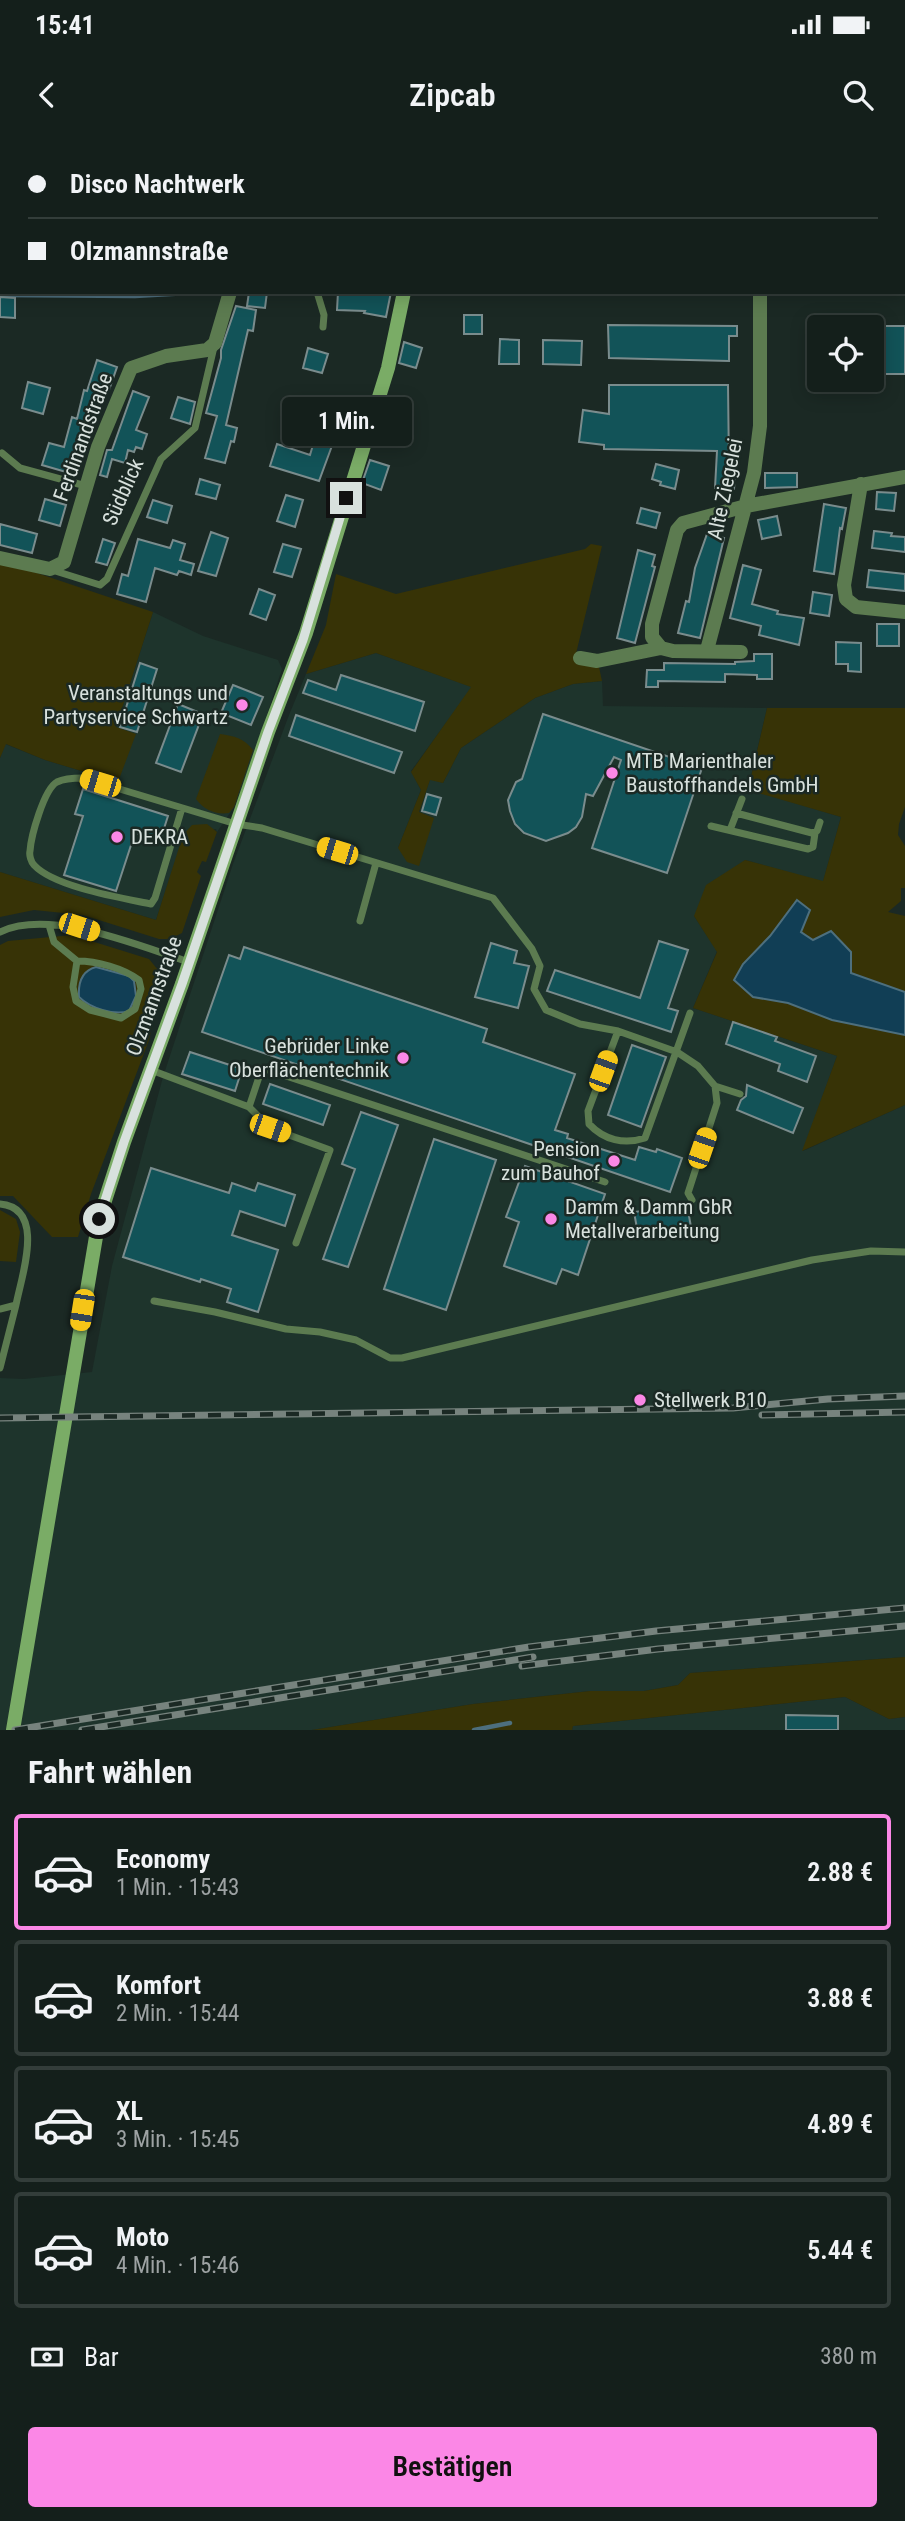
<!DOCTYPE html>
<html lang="de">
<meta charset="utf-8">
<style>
body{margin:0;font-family:"Roboto Condensed",sans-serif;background:#1d2724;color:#f1f3f6;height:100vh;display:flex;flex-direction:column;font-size:26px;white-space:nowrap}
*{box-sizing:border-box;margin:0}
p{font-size:23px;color:#9da2a3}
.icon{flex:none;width:38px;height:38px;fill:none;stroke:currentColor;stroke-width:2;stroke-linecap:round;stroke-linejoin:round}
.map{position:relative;height:1590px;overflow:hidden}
.details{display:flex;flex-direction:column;background:#141f1b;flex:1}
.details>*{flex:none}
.hud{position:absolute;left:0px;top:0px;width:906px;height:154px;box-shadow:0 4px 18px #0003,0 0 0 2px #333d3a;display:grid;align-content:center;height:154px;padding:0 28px;background:#141f1b}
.buttons{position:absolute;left:807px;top:175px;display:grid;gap:14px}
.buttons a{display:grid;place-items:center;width:77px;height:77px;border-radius:7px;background:#141f1b;box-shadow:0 4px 18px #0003,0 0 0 2px #333d3a;font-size:35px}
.end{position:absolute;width:32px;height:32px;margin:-16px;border:9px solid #d8e1dd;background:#111;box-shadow:0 0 0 4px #111}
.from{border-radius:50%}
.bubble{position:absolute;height:49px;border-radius:7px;background:#141f1b;box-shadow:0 4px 18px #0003,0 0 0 2px #333d3a;font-size:23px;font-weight:600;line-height:49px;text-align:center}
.car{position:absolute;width:21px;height:42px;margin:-21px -10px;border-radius:9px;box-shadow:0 0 5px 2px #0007;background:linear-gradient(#f5c518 24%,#345 0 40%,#f5c518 0 76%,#345 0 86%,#f5c518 0)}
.hud b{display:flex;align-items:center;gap:24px;height:66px;font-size:26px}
.hud b+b{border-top:2px solid #333d3a}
.hud i{width:18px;height:18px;background:#f1f3f6}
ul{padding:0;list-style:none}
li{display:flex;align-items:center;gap:21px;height:116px;margin:0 14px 10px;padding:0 14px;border:4px solid #333d3a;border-radius:7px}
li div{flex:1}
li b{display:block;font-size:26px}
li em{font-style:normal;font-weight:600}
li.on{border-color:#fb87e6}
li>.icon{width:63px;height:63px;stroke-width:1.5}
h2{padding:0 28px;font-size:32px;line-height:84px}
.pay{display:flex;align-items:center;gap:18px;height:77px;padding:0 28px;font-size:26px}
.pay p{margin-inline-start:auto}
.cta{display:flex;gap:14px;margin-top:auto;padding:14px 28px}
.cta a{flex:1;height:80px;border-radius:7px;background:#fb87e6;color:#111;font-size:28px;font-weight:600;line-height:80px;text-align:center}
.status{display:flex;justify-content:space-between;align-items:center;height:49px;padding:0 35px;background:#141f1b;direction:ltr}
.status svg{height:19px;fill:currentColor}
header{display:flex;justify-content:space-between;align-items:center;height:91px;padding:0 28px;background:#141f1b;font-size:32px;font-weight:600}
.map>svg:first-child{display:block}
.built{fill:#1e342c}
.green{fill:#373306}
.water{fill:#113e55;stroke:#4d6f7e;stroke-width:2}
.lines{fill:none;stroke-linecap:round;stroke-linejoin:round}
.stream{stroke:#4d6f7e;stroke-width:4.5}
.building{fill:#125358;stroke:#7a8c8d;stroke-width:2}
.lane{stroke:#5c7b50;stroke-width:7}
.street{stroke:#5c7b50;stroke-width:14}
.secondary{stroke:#7aac66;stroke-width:14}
.rail-casing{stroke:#77837e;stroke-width:7}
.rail{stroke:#1b2924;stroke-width:4.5;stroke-dasharray:13;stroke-linecap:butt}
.route{stroke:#d8e1dd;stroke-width:9}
.poi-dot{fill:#fb87e6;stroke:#1b2924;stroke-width:2.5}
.labels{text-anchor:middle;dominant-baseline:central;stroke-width:5;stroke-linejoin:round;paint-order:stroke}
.street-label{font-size:21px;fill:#d8e1dd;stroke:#1b2924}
.poi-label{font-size:21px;fill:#d8e1dd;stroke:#1b2924;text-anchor:start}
</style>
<div class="status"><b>15:41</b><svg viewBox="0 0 49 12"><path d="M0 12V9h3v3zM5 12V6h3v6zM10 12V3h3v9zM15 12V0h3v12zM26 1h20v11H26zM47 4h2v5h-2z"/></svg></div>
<header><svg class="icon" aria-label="back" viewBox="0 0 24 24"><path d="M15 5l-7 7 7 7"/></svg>Zipcab<svg class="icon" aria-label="search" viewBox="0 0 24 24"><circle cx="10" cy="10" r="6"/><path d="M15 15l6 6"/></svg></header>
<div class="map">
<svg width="905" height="1590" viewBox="0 0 905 1590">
<rect width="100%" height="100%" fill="#1b2924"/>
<!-- built -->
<path class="built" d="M153,472l50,24 75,24 4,9 -31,94 -17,44 -17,25 -1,-3 -32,6 -28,85 -156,-48v-114l5,-14 40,16 73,22 -2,-55z
M376,513l96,34 -61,84 10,19 -23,58 36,-30 -15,-5 11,-34 13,4 18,-35 74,-50 38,-14 29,-3 1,25 164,2 -19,81 93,28 -18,65 -78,-22 -51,56 23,35 -24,57 144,48 -34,95 102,-46v552l-215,16 -12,12 -34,6h-54l-117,13 -161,26h-312v-352l24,1 68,-7 20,-106 51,-189 70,-213 56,-149 17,-41z
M845,1557l44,22 16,-2v13h-333l1,-4z"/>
<!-- green -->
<path class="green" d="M591,404l11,2 -28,116 25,5 3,14 -29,3 -38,14 -74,50 -18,35 -13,-3 -11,32 15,6 -15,48 -12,-4 -9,-14 23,-58 -10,-18 60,-85 -95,-34 -70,21 20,-49 10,-51 60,20 189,-45z
M0,422l25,7 128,43 -37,115 20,7 -18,48 -73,-22 -39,-16 -6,14z
M767,568h138v99l-6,17 -1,11 7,11v42h-4v13l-13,11 17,4v76l-54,-20 -50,-40 -4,-32 -27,36 -27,28 10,33 35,6 44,17 73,15v70l-103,46 35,-95 -144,-48 24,-56 -23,-36 12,-31 39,-25 78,21 18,-64 -93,-27z
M220,594c14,2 24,4 33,16l-19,57 -5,6c-13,2 -25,-3 -33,-14z
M207,684l10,8 -11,30 -4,-1 -5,11 4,4 -19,57 -12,6h-11l-76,-24 -49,-5 -34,7v-45l156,48 27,-85 9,-10z
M72,795l77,24 9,11 3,17 -12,53 -58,154 -13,43h-26l-39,-41h-13v-251l8,-4z
M0,1070l16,9 4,13 -4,30 -16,-1z
M905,1517v60l-16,2 -44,-22 -272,29 -1,4h-260l161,-26 117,-13h54l34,-6 12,-12z"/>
<!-- water -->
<path class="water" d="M797,760l13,10 -9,22 12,8 18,-9 20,21v21l54,19v43l-73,-15 -44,-17 -35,-6 -19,-17 9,-16 27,-28z
M96,827l33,9 5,5 2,15 -7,15c-15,5 -39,-3 -50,-14 -1,-14 2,-26 17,-30z"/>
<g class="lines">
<!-- stream -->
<path class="stream" d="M131,0l2,2
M0,155l135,1 72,-4
M474,1590l36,-7"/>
</g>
<!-- building -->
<path class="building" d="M249,152h18l-2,16 -18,-2z
M338,152h53l-5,25 -22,-4 1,-2 -28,-1z
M0,157l15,1v20l-15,-1z
M236,166l20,4 -3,21 -5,-1 -22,95 11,3 -3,14 -3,-1 -6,22 -20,-5 12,-42 -11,-3 15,-55v-8z
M464,175h18v19h-18z
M608,185l129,1v10h-8v25l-120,-3z
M872,186h33v48h-33z
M500,199l19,1v24h-20z
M543,200l39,1 -1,24 -38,-1z
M404,202l18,6 -6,20 -17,-5z
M308,208l20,6 -6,19 -19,-5z
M97,220l20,7 -8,23 -4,-1 -16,50 -6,-2 -10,37 -31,-9 7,-22 15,4 8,-30 5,2 7,-29 3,1z
M28,242l22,6 -7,26 -21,-6z
M609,245h119l1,81h7l-2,23 -19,-1 2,-37 -113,-2v-4l-25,-3 4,-32 26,4z
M133,251l16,6 -13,33 11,4 -5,15 -6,-2 -2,5 -6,-2 -3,13 -13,-4 -5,18 -7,-2 7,-25h5z
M178,257l17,5 -5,22 -19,-6z
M386,266l18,5 -7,23 -18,-5z
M321,278l19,6 -21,57 -49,-15 7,-22 33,11z
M370,320l19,6 -8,24 -19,-7z
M656,324l23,6 -4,19 -15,-4 1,-3 -9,-3z
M765,333h32v14l-32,1z
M200,339l20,6 -4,14 -20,-5z
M877,352l19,1 -2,18 -18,-2z
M286,355l17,5 -8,27 -18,-6z
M45,359l21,6 -6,21 -21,-6z
M153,360l19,6 -5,17 -20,-6z
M824,364l22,4 -4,21 -2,-1 -6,46 -20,-3z
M641,368l19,5 -4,15 -19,-5z
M777,376l4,19 -19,4 -4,-19z
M0,384l37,10 -5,19 -32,-8z
M874,391l18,2 -1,3 14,1v15l-33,-4z
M211,392l17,6 -12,38 -18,-5z
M707,394l17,4 -24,100 -22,-5 8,-32 3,1 6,-34z
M103,399l12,4 -8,22 -11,-3z
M138,399l32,9 3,-8 12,4 -5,16 14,4 -3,11 -12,-4 -2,4 -22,-7 -9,34 -29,-8 5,-20 6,2z
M283,404l18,5 -9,28 -18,-5z
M638,410l17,5 -3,11 3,1 -20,76 -18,-5z
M743,425l18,5 -9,34 26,7 -1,3 27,4 -5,27 -40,-10 2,-9 -31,-8z
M869,430l36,4v17l-38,-4z
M259,449l16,6 -9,25 -16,-6z
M813,452l19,3 -3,21 -19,-3z
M877,484h22v22h-22z
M836,502l25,1v29l-13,-1v-7h-12z
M754,514h18v25h-15v-4l-32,-1v8l-67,-1v6h-12l1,-17h17v-7l71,1v-2l19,-1z
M140,523l17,6 -20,63 -17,-5z
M341,535l83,27 -9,29 -112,-38 5,-13 28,10z
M233,545l30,12 -12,28 -30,-12z
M178,564l25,10 -22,58 -25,-9z
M543,574l159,54 -35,105 -75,-25 29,-88 -7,-3 -21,39 -7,-2 -4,23 -6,10 -8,6 -22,8 -22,-8 -9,-9 -5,-13 -2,-11 8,-18 6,-3z
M296,575l106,37 -8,21 -105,-37z
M83,649l85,27 -8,25 -25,-8 -19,58 -52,-16 19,-59 -8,-2z
M427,654l14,4 -5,17 -14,-4z
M659,801l29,9 -20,58 10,3 -7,21 -124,-41 8,-21 85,28z
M491,803l26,8 -3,12 15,3 -11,42 -43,-11z
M244,807l243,82 -4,13 92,32 -20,56 13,4 -1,4 68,22 4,-13 17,5 1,-3 25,9 -12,34 -468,-160 27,-77 11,4z
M733,882l44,15 -2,4 41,15 -9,26 -29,-11 2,-7 -54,-20z
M632,905l34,12 -25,70 -33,-12z
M190,912l52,17 -7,22 -53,-17z
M270,944l60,21 -7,20 -60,-21z
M747,945l56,23 -10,25 -56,-23 4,-10 5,-4z
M361,972l37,13 -50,142 -25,-8 32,-90 -13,-5z
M434,999l62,21 -50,150 -62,-21z
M525,1026l80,28 -27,81 -16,-6 -6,15 -52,-18 15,-44 -13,-5z
M151,1028l78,25 3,-10 23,8 3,-8 37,12 -10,31 -45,-15 -8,24 46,15 -20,62 -31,-10 4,-13 -30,-10 -1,3 -77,-25z
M687,1065l4,22 -53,7 -4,-22z
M786,1575l52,1v14h-52z"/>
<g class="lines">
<!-- lane -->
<path class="lane" d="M590,0l1,2
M317,152l7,23 -1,12
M2,313l18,15 66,18
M52,430l48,15 7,-6 54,-120 34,-31 19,-81
M182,668l-27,90 -4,6c-29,-6 -97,-17 -117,-39 -3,-3 -5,-10 -4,-14 1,-15 14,-62 27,-69 8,-4 18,-4 26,-4l153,46 26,4 231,70 39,51 8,17 -6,23 12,21 34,14 38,7 59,21 21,14 17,20 2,17 -29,90 4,7
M736,673l76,20 5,-2 3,-9
M711,686l97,23 5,-2 2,-14
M730,690l12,-31
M360,781l16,-58
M49,785l5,17 23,19c20,0 46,7 62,19l2,9 -6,20 -14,9 -31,-8 -14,-9 -3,-14 4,-26
M0,792c50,-24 139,14 189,30
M618,891l-30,80 1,13c15,16 35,21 56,14l45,-125
M151,930l98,37 21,21 60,22 -34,93
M715,946l25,8
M249,967l13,-39 343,114
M0,1064c47,4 21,73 16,101l-16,4
M154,1161l61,11 71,17 34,3 36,8 34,18h12l410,-98 59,-9 34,1
M0,1228l16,-63"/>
<!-- street -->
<path class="street" d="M61,0l3,2
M805,0v2
M261,2l1,-2
M350,2v-2
M861,344l-17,101 2,14 10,8 49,5
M0,418l50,11 14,-7 34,-115 33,-79 35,-12 41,-6 8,-7 15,-51
M707,510l47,-177 6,-47v-134
M741,512l-68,-1 -12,-3 -9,-11v-13l25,-94 6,-7 63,-17 159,-29
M580,518l17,3 64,-13"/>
<!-- secondary -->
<path class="secondary" d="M436,2v-2
M13,1590l86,-511 25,-77 58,-158 86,-252 38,-99 82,-265 16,-76"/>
<defs>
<path id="rail" d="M762,1275l143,-3
M0,1278l733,-10 95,-9 77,-3
M522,1526l136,-17 247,-23
M15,1590l514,-83 127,-16 249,-23
M82,1590l451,-73"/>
</defs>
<!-- rail casing -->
<use href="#rail" class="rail-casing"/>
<!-- rail -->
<use href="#rail" class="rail"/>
</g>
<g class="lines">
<!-- route -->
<path class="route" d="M99,1079l25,-77 58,-158 86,-252 35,-92 43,-142"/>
</g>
<!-- markers -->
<g class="poi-dot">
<circle cx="242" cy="565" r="7"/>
<circle cx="612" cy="633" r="7"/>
<circle cx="117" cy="697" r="7"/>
<circle cx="403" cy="918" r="7"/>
<circle cx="614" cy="1021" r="7"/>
<circle cx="551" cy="1079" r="7"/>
<circle cx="640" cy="1260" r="7"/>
</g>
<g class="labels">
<!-- street labels -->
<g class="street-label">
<text transform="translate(83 297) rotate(-70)">Ferdinandstraße</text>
<text transform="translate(725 349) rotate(-78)">Alte Ziegelei</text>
<text transform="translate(123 352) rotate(-66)">Südblick</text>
<text transform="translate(154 856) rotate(-70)">Olzmannstraße</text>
</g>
<!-- poi labels -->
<g class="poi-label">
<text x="228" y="553" text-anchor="end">Veranstaltungs und<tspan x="228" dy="24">Partyservice Schwartz</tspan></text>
<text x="626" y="621">MTB Marienthaler<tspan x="626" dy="24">Baustoffhandels GmbH</tspan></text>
<text x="131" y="697">DEKRA</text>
<text x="389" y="906" text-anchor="end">Gebrüder Linke<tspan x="389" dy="24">Oberflächentechnik</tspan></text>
<text x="600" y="1009" text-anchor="end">Pension<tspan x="600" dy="24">zum Bauhof</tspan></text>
<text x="565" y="1067">Damm &amp; Damm GbR<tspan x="565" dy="24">Metallverarbeitung</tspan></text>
<text x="654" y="1260">Stellwerk B10</text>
</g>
</g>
</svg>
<div class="buttons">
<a><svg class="icon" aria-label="locate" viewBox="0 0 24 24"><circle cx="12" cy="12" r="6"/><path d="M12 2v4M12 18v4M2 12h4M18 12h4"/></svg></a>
</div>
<i class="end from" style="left:99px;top:1079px"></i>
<i class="end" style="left:346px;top:358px"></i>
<div class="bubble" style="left:282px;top:257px;width:130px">1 Min.</div>
<i class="car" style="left:100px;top:643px;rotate:287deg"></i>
<i class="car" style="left:337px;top:711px;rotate:287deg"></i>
<i class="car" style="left:79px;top:787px;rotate:108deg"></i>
<i class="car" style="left:603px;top:931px;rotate:20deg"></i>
<i class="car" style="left:270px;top:988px;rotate:109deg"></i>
<i class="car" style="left:702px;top:1008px;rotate:19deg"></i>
<i class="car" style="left:82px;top:1170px;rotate:189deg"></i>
<div class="hud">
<b><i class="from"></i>Disco Nachtwerk</b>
<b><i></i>Olzmannstraße</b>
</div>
</div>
<section class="details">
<h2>Fahrt wählen</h2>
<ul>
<li class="on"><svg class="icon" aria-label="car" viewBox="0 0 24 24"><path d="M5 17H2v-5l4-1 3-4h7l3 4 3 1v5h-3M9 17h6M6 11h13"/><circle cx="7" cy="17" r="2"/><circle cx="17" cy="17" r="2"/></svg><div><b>Economy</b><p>1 Min. · 15:43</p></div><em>2.88 €</em></li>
<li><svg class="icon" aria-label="car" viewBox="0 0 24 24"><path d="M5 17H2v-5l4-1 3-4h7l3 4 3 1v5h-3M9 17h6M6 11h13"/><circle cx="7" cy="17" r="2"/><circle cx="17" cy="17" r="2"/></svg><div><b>Komfort</b><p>2 Min. · 15:44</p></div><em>3.88 €</em></li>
<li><svg class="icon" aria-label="car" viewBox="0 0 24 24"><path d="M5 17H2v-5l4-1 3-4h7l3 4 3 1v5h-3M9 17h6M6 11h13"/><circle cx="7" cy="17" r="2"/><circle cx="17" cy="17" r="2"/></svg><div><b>XL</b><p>3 Min. · 15:45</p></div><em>4.89 €</em></li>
<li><svg class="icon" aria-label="car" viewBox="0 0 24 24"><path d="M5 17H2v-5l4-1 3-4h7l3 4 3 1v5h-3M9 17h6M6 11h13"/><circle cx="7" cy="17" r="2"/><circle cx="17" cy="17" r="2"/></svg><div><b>Moto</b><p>4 Min. · 15:46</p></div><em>5.44 €</em></li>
</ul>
<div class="pay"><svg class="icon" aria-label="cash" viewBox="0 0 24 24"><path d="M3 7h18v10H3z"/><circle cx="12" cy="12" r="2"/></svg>Bar<p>380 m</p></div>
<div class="cta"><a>Bestätigen</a></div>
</section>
